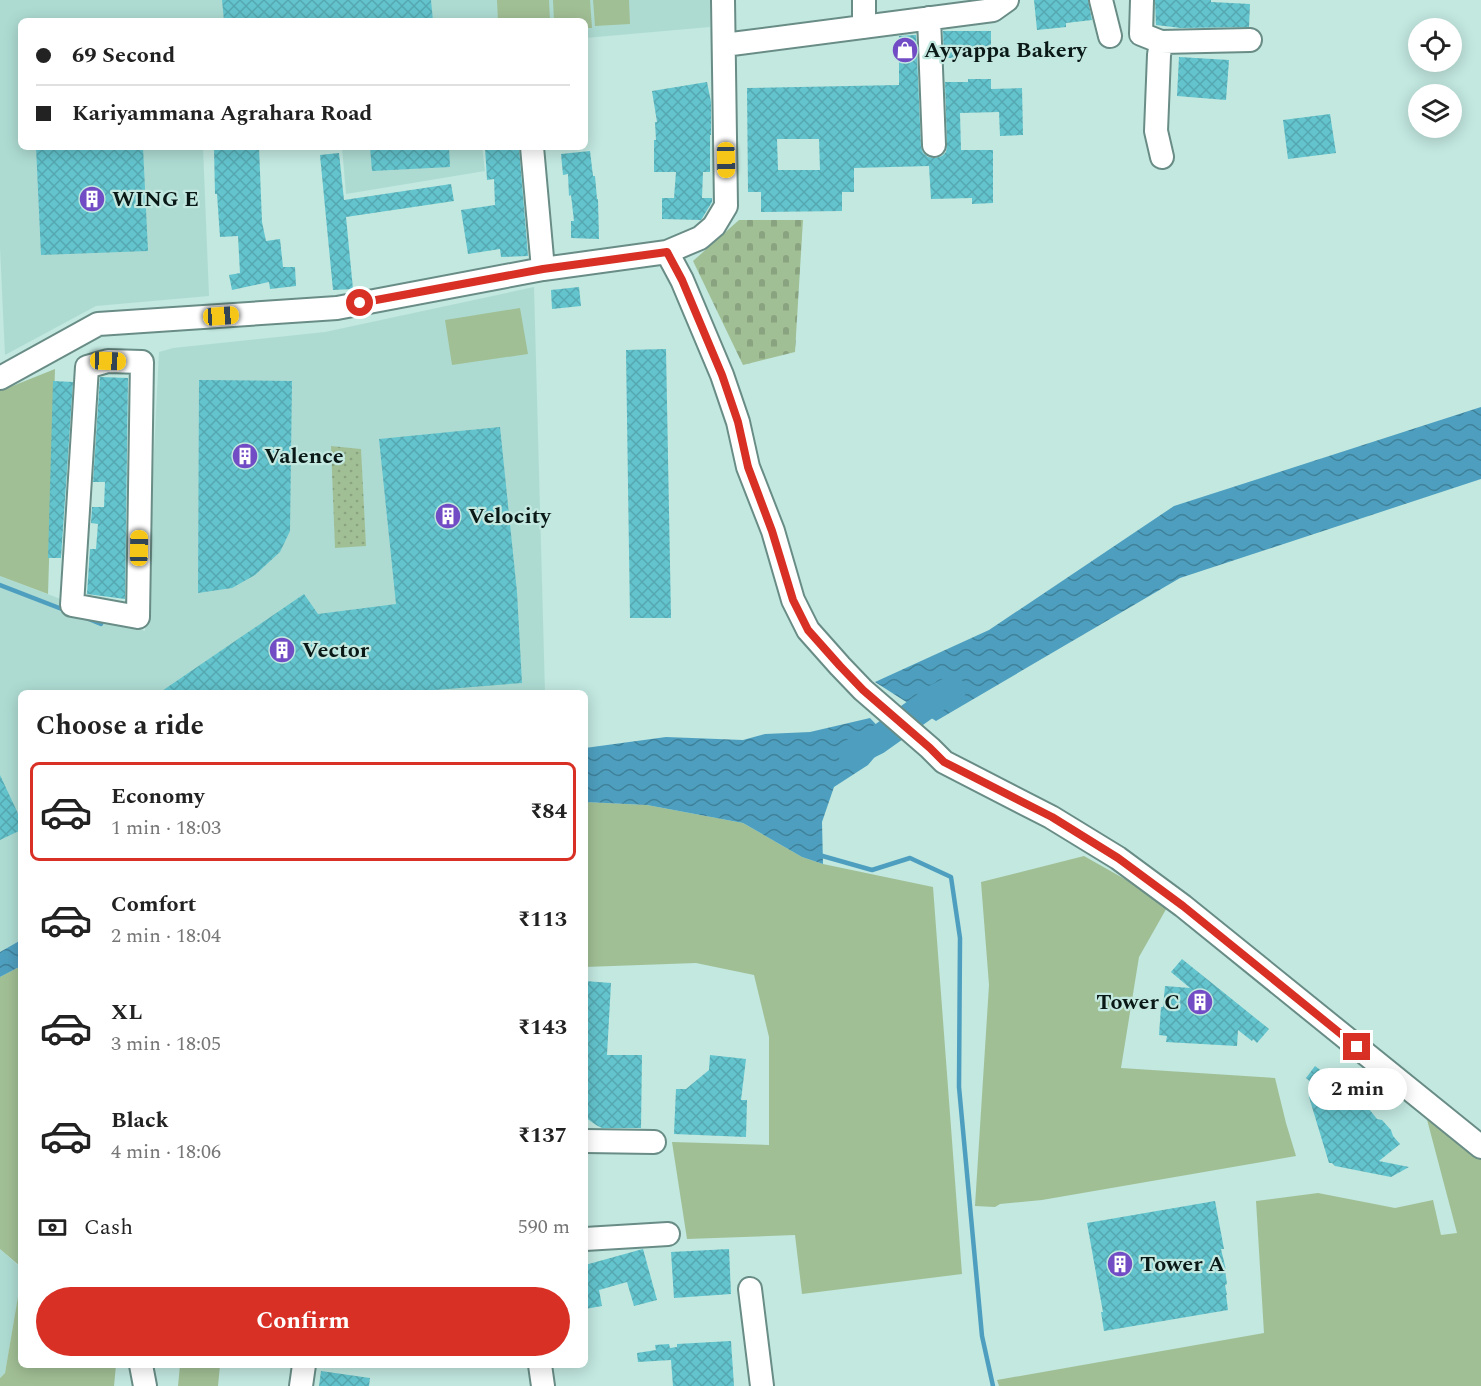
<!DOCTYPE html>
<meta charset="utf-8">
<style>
body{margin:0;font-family:Spectral,serif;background:#f2f2f2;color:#222;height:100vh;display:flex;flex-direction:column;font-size:22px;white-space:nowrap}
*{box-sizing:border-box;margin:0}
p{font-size:20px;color:#767676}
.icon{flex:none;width:33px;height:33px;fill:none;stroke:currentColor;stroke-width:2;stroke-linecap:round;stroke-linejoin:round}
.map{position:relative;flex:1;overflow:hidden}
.side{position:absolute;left:18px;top:690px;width:570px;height:678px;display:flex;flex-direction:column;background:#fff;border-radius:9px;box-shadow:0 3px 15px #0003}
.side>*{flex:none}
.banner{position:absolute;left:18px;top:18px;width:570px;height:132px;border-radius:9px;box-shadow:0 3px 15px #0003;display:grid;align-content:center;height:132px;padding:0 18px;background:#fff}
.buttons{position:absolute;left:1408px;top:18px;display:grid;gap:12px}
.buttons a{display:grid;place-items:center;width:54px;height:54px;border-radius:50%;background:#fff;box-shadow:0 3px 15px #0003;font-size:30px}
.end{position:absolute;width:27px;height:27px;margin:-14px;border:8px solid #d93025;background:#fff;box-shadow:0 0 0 3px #fff}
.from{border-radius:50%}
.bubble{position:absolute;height:42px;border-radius:21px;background:#fff;box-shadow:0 3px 15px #0003;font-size:20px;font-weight:700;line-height:42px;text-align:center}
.car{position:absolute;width:18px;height:36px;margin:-18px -9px;border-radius:8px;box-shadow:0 0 4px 2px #0007;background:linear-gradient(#f5c518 24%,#345 0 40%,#f5c518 0 76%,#345 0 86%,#f5c518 0)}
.banner b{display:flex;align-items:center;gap:21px;height:57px;font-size:22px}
.banner b+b{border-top:2px solid #e0e0e0}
.banner i{width:15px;height:15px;background:#222}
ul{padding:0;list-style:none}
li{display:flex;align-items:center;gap:18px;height:99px;margin:0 12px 9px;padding:0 6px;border:3px solid transparent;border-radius:9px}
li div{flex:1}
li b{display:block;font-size:22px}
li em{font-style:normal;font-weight:700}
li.current{border-color:#d93025}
li>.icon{width:54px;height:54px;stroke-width:1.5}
h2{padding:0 18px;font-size:27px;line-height:72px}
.pay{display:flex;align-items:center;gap:15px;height:66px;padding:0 18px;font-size:22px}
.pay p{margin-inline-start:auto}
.action{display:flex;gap:12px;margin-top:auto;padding:12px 18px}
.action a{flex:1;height:69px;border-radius:36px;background:#d93025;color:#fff;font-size:24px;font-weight:700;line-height:69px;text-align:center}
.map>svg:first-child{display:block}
.built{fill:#addbd2}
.grass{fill:#a1bf95}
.cemetery{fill:url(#cemetery-stones)}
.park{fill:url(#park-dots)}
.water{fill:url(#water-waves)}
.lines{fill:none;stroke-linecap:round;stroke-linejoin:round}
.stream{stroke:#4e9fbf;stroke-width:4.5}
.river{stroke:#4e9fbf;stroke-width:28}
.building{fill:url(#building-cross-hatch);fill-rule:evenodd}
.minor-casing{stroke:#698d86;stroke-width:26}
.minor{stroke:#fff;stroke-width:22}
.route{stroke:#d93025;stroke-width:8}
.labels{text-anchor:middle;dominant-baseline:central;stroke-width:4.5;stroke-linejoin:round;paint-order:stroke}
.poi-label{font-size:22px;font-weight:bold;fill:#0a1816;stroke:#c2e8e0;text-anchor:start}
</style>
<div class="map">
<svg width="1481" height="1386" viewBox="0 0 1481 1386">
<defs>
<pattern id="cemetery-stones" width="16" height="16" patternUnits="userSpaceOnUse" patternTransform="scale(1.5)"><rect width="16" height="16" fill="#a1bf95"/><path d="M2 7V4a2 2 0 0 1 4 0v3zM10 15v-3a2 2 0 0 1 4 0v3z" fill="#89a380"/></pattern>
<pattern id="park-dots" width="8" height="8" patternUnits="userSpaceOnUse" patternTransform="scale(1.5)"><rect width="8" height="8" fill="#a1bf95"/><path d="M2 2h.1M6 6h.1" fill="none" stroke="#89a380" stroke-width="1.8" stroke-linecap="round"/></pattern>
<pattern id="water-waves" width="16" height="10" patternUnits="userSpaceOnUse" patternTransform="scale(1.5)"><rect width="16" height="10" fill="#4e9fbf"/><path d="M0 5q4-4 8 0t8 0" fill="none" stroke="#3f819a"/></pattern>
<pattern id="building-cross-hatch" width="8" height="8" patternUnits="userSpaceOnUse" patternTransform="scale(1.5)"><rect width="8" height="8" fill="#63c4ce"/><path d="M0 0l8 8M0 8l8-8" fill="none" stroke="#55a8b0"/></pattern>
</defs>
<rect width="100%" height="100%" fill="#c2e8e0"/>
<!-- built -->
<path class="built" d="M0,0h710v27l-125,11v-17h-564v126h182l6,149 -113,10 -91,49 -5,-107z
M342,147h140l3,24 -139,23z
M534,287l11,406h-524v247l-21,12v-376l145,55 14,-279 14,-4 152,-16z
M0,1249l21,19v12l-16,93 -5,5z"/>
<!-- grass -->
<path class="grass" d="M497,0h52l1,21h-52z
M553,0h37l2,28h-7v-7h-31z
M593,0h36l1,24 -35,2z
M520,308l8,46 -76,11 -7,-45z
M55,369l-7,225 -48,-18v-185z
M585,802l62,3 96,18 59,34 21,7 110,23 29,387 -160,20 -7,-59 -108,4 -15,-97 97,3v-108l-15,-62 -58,-12 -111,4z
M1084,856l85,48 -30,53 -18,111 154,10 11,45 10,33 -254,44 -42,4 -5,3 -20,-1 14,-221 -8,-103z
M21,966v301l-21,-18v-272z
M1425,1112l56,42v232h-482l-2,-6 267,-47 -8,-132 62,-8 77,15 38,-8 8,35 16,-2z
M21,1279v86h95l-2,21h-114v-8l5,-5z
M180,1365h40l-2,21h-40z"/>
<!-- cemetery -->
<path class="cemetery" d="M739,220h64l-8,132 -52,13 -50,-104z"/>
<!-- park -->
<path class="park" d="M331,446l30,3 5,97 -31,2z"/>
<!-- water -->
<path class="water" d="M1481,407v72l-301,99 -244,143 -61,-39 114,-52 185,-124z
M870,718l20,21 -22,26 -34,22 -12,35 1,42 -21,-7 -59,-34 -96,-18 -62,-3v-54l81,-11 77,3 22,-6 45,-2z
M21,940v26l-21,11v-25z"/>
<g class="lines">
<!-- stream -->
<path class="stream" d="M0,585l67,26
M84,617l17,7
M819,855l53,15 38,-12 41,19 9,61 -1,149 23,249 11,50"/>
<!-- river -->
<path class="river" d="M852,753l24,-12 62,-44 14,-7"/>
</g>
<!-- building -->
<path class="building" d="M222,0h209l2,21h-209z
M1034,0h54l4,20 -26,3v4l-29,3z
M1155,0h56v2l39,2 -1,23 -68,1 -25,-3z
M943,31h48v23l-33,1v3h-14z
M916,35l5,111 2,7 5,4 7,1 7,-2 4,-4 1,-7 -2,-63h23v-3h23v10l31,-1 1,47 -23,1 -1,-24 -39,1 1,37h32v53l-21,1v-6l-41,1 -2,-33 -75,2v24h-12v19l-81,1v-20h-13l-1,-104 152,-3v-49zM777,139h42l1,31h-42z
M1179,57l50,3 -3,40 -49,-4z
M707,82l4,20v33h-1v37h-7l-1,26h10v4l-11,18 -39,-1v-21h12l2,-26h-22v-32h2l-1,-18h2l-5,-31z
M1330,114l6,39 -48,6 -5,-39z
M36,147h107l5,104 -107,4z
M214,147h45l3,75 4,19 14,-2 3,28h12l1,19 -26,3 -1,-7 -37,8 -3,-15 11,-2 -2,-37 -18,1 -3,-43h-2z
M370,147h79l1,20 -78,4z
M485,147h34l9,109 -27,1 -1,-8 -32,5 -7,-44 34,-5 -1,-26 -7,1z
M590,151l3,25h2l2,23h1l1,40 -28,-1v-17h3l-3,-26 -2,1 -1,-22 -5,1 -2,-21z
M339,153l5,47 107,-16 3,17 -108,16 7,72 -20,1 -13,-135z
M579,287l2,19 -29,3 -1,-19z
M666,349l5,269h-41l-4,-268z
M100,377l28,1 -3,221 -38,-5 3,-45h6l2,-25 -7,-1 1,-16h12l1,-25h-12z
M199,380l93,1 -2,150 -10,21 -25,23 -23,13 -34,5z
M53,381l20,1 -12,176h-13z
M500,427l17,165 5,91 -125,10h-238l145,-99 14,20 78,-10 -17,-165z
M0,775l21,45v10l-21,10z
M1182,959l87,70 -12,14 -4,-4 -1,2 -14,-11 -1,16 -71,-4 1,-6 -8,-1 2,-28h2l2,-21 25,2 -19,-16z
M585,981l26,2 -4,72h35l-1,73h-39l-6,-3 -11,-8z
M710,1055l36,4 -5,41h6l-1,37 -72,-3 2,-45h10l23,-19z
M1315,1066l50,38 12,15 5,1 9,10 2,6 7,8 -21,17 30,6 -18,10 -56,-11 -3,-3h-3l-20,-66 5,-7 -3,-3 2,-3 -7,-6z
M1215,1201l9,48h-3l5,21h-1l2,14 -2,1 2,10h-1l2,15 -124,21 -3,-19h2l-16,-89z
M643,1249l14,51 -23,6 -7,-24 -28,8 3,16 -17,3v-44z
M729,1249l2,45 -57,4 -3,-46z
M731,1341l3,45h-61l-2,-26 -33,2 -1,-9 19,-3 -1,-5 14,-1 1,4 7,-1v-3z
M321,1371l49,7 -1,8h-50z"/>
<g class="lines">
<defs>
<path id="minor" d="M1101,0l9,36
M1142,0l-1,34 20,8 89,-2
M929,18l5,127
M864,27v-27
M1161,42l-2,13 -3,76 6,26
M724,45l269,-35 14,-10
M532,147l11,122
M667,252l15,28 40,95 16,47 10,45 25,64 20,69 15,30 32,36 23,24 67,58 14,14 107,55 67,41 65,48 298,241
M108,361l34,1 -4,255 -66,-12 15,-238z
M0,378l98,-54 239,-16 206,-39 124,-17 33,-14 14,-12 12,-20 -3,-206
M585,1141l69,1
M585,1239l83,-5
M750,1289l12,97
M141,1365l4,21
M540,1365l3,21
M301,1386l3,-21"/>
</defs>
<!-- minor casing -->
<use href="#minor" class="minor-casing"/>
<!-- minor -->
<use href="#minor" class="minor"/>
</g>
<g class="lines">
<!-- route -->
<path class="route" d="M360,303l183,-34 124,-17 15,28 40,95 16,47 10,45 24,64 21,69 15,30 32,36 23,24 67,58 14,14 108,55 66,41 65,48 174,141"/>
</g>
<!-- icons -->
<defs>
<symbol id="shop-disc" viewBox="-11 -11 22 22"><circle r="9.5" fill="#724cc5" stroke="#c2e8e0"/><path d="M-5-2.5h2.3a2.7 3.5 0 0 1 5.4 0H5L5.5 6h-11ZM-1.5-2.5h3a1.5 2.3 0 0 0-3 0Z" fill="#fff"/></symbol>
<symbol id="building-disc" viewBox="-11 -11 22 22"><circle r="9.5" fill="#724cc5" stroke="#c2e8e0"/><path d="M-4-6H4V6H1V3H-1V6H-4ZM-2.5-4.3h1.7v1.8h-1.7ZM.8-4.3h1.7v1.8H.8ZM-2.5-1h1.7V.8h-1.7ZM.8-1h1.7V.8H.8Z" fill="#fff"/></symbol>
</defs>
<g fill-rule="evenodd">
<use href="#shop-disc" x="890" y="35" width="30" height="30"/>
<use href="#building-disc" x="77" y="184" width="30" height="30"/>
<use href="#building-disc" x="230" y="441" width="30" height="30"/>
<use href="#building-disc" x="433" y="501" width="30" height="30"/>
<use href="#building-disc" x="267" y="635" width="30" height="30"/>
<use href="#building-disc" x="1185" y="987" width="30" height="30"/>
<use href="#building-disc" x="1105" y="1249" width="30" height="30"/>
</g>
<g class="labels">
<!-- poi labels -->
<g class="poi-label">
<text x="924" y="50">Ayyappa Bakery</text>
<text x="112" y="199">WING E</text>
<text x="264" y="456">Valence</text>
<text x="468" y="516">Velocity</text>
<text x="302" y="650">Vector</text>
<text x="1180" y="1002" text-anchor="end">Tower C</text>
<text x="1140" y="1264">Tower A</text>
</g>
</g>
</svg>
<div class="buttons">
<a><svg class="icon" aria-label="locate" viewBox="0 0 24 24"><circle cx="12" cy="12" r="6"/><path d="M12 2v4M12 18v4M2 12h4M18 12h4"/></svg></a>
<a><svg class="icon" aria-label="layers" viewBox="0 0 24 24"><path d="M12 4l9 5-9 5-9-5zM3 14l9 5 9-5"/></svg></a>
</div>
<i class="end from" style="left:360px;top:303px"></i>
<i class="end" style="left:1357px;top:1047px"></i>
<div class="bubble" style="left:1308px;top:1068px;width:99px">2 min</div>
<i class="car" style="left:726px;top:160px;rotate:179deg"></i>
<i class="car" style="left:221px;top:316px;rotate:86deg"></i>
<i class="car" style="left:108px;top:361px;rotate:92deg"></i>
<i class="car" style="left:139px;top:548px;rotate:1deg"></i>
<div class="banner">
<b><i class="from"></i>69 Second</b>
<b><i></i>Kariyammana Agrahara Road</b>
</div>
<section class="side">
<h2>Choose a ride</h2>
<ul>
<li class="current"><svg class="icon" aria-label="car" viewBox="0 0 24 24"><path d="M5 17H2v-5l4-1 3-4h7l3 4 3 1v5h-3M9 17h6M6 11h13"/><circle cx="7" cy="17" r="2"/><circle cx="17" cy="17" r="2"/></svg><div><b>Economy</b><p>1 min · 18:03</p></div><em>₹84</em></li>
<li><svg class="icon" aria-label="car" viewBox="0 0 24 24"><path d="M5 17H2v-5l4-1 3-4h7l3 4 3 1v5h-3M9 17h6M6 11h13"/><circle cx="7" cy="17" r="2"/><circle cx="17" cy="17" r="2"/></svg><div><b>Comfort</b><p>2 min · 18:04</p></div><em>₹113</em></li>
<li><svg class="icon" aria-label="car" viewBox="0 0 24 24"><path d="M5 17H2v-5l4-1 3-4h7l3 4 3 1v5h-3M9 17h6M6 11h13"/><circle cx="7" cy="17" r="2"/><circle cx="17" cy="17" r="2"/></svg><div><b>XL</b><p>3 min · 18:05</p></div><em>₹143</em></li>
<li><svg class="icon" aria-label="car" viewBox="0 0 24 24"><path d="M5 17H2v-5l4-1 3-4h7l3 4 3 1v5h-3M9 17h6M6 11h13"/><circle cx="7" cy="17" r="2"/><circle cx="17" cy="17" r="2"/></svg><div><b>Black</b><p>4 min · 18:06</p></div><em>₹137</em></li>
</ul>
<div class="pay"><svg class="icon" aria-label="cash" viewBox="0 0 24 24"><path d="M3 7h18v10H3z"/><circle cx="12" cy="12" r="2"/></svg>Cash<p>590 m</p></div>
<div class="action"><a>Confirm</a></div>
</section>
</div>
